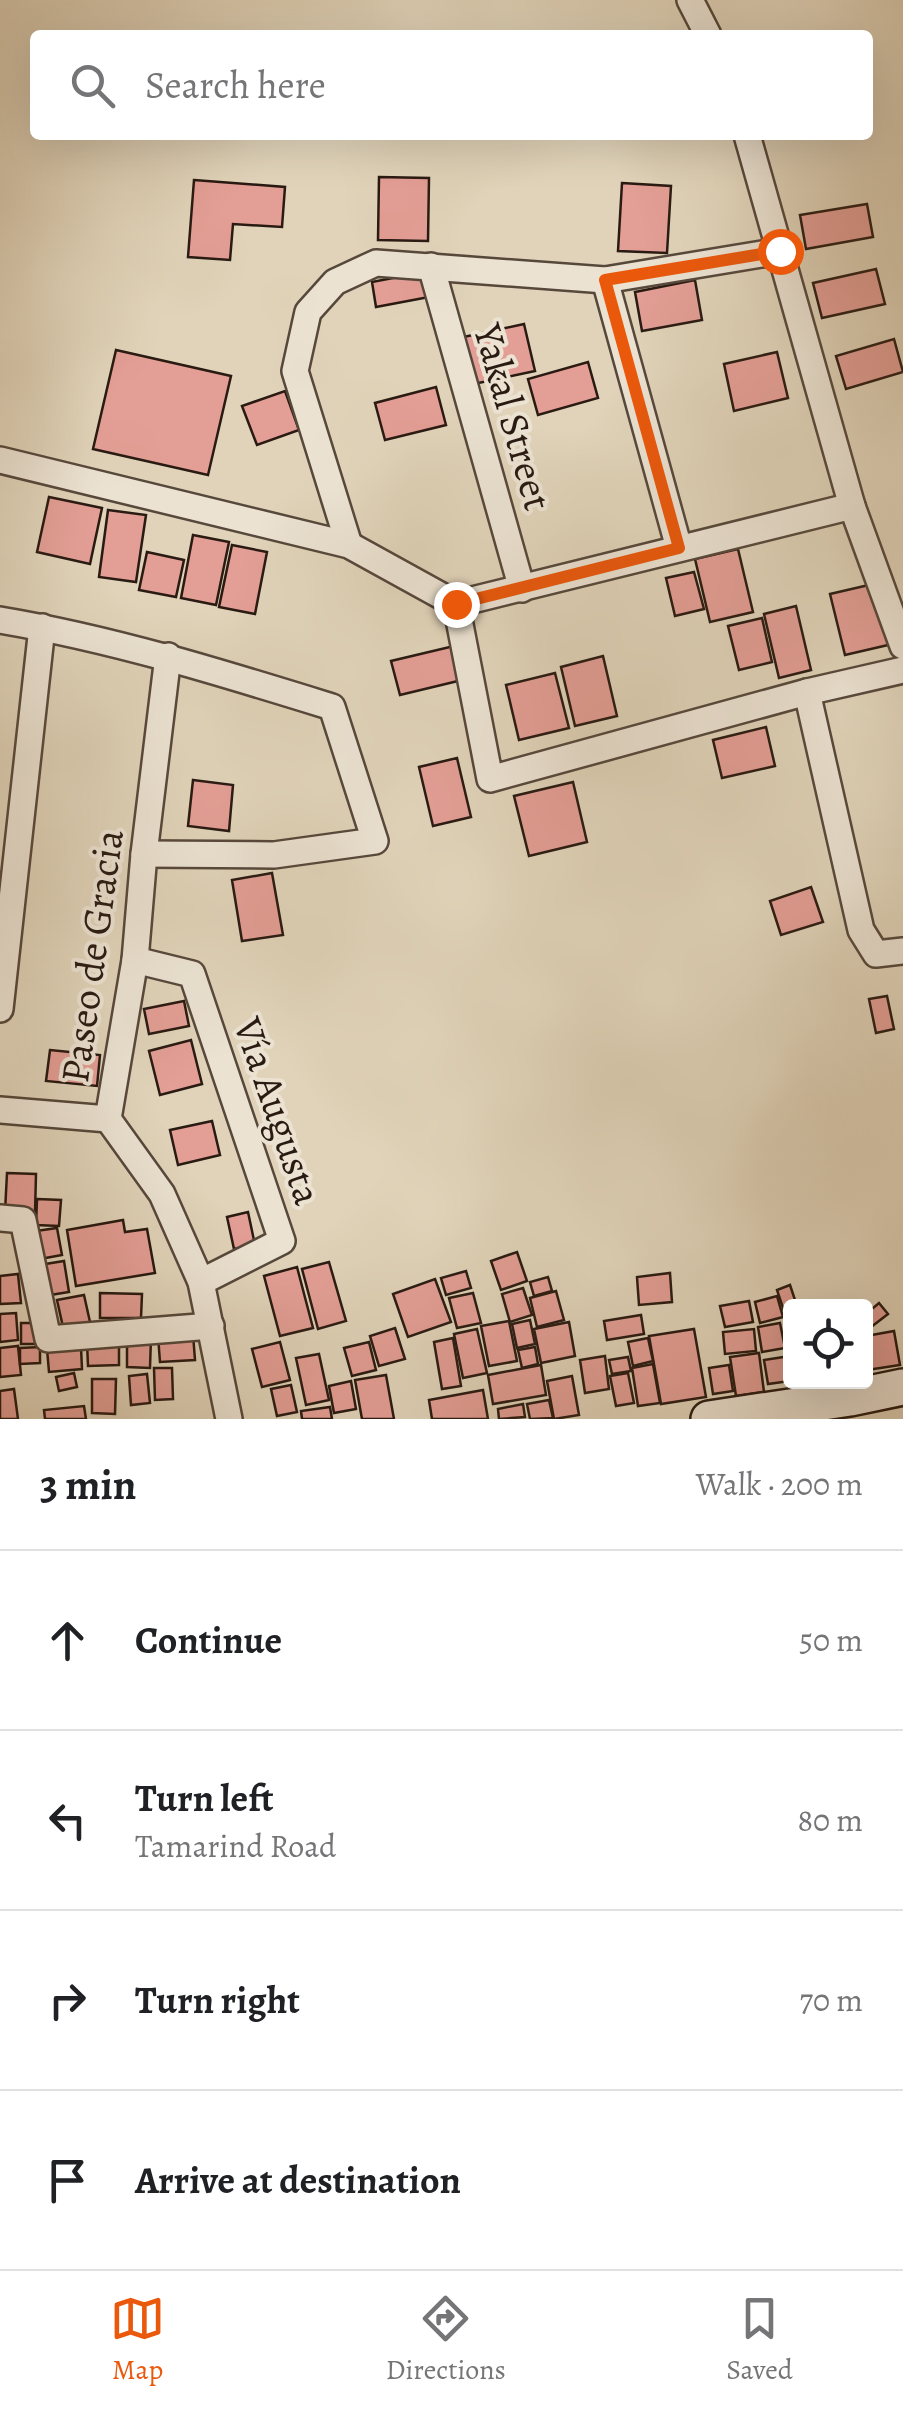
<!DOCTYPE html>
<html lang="en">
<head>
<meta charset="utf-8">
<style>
  body { margin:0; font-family:Alegreya,serif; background:#f6f6f6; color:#202124 }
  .controls { position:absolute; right:30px; bottom:30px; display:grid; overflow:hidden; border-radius:10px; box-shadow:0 10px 40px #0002 }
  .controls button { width:90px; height:90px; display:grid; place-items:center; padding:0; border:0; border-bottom:2px solid #e0e0e0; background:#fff; color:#202124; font:50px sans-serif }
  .stop { position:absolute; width:30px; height:30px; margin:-22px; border:8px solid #ea580c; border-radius:50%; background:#fff }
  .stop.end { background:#ea580c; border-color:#fff; box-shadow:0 2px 10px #0008 }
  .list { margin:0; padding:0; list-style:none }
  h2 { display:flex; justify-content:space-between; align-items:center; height:130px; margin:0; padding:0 40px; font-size:42px }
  h2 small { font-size:32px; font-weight:400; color:#757577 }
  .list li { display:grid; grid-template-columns:65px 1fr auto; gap:30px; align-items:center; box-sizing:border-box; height:180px; padding:0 40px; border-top:2px solid #e0e0e0 }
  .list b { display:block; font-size:38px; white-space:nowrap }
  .list p { margin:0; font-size:32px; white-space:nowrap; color:#757577 }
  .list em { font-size:32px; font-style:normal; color:#757577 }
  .icon { flex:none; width:55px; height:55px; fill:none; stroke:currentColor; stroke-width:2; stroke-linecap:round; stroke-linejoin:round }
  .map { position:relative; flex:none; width:903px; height:1419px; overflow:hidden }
  .search { position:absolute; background:#fff; box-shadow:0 10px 40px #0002; left:30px; right:30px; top:30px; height:110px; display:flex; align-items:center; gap:25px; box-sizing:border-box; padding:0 35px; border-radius:10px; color:#757577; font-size:38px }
  .sheet { height:850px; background:#fff }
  nav { display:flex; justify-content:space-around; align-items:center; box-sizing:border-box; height:140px; border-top:2px solid #e0e0e0; background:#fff; font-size:28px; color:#757577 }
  nav a { display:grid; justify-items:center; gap:5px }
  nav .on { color:#ea580c }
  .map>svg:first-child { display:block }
  .building { fill:#e39e95; stroke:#291a12; stroke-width:2.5 }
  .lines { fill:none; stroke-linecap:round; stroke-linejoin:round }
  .street-casing { stroke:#57483c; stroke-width:30 }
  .secondary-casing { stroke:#291a12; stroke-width:40 }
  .street { stroke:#ebe2d2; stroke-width:25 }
  .secondary { stroke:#ebe2d2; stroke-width:35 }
  .route { stroke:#ea580c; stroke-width:12 }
  .labels { text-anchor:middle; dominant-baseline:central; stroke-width:8; stroke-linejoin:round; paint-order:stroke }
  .street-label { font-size:40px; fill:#291a12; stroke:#ebe2d2 }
</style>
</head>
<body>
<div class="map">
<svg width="903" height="1419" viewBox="0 0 903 1419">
  <rect width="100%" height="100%" fill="#e0d3b9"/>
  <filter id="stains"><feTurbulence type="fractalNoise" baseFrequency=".002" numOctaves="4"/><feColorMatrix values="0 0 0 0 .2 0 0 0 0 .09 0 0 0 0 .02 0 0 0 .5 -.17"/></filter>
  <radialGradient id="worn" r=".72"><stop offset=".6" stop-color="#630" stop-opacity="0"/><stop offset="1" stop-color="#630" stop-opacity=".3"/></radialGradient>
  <!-- building -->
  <g class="building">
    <polygon points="379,177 429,178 428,241 378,240"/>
    <polygon points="194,180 285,187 282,227 233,224 230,260 188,257"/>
    <polygon points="622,183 671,186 667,253 618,251"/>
    <polygon points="867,204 873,237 806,249 800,215"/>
    <polygon points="876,269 885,304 822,318 813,283"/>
    <polygon points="424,272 429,297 376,307 372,282"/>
    <polygon points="695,280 702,320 642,331 635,292"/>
    <polygon points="524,324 535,371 469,385 459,338"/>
    <polygon points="894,339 903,372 846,389 836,356"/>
    <polygon points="116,350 231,376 208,475 93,449"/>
    <polygon points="777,352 788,398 734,411 724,364"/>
    <polygon points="588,362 598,398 538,415 528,379"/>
    <polygon points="436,387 446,425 385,440 375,403"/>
    <polygon points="285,391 299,430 257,445 242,406"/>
    <polygon points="49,497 102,508 90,564 37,552"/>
    <polygon points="108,510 146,515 136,582 99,577"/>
    <polygon points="193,535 229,542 216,605 181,598"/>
    <polygon points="232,545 267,552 255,614 219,607"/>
    <polygon points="738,549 753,612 710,622 695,559"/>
    <polygon points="147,552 184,560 176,597 139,590"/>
    <polygon points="694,572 704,609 675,616 666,578"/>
    <polygon points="873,584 888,645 845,655 830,594"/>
    <polygon points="796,606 811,670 779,678 764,614"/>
    <polygon points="762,618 772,662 739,670 728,626"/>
    <polygon points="454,646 462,680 400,695 391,661"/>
    <polygon points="603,656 617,716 575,726 561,667"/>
    <polygon points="555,673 569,728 519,740 506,685"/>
    <polygon points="766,727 775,766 722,778 713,740"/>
    <polygon points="457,758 471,817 433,826 419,767"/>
    <polygon points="193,780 233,785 229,831 188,826"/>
    <polygon points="573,782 587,842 529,856 514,796"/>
    <polygon points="272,873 283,935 242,941 232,880"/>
    <polygon points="811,887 823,922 781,935 770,901"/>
    <polygon points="887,996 894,1029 876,1033 869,999"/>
    <polygon points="184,1001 189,1026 149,1034 144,1009"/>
    <polygon points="191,1040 202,1084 160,1095 149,1051"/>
    <polygon points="50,1050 100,1055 97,1086 46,1081"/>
    <polygon points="212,1121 220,1155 178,1165 170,1130"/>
    <polygon points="7,1173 36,1174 35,1213 5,1212"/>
    <polygon points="37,1199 61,1200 59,1226 36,1225"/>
    <polygon points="248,1212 255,1245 234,1249 227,1217"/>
    <polygon points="123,1220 125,1232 147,1229 155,1273 76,1286 67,1230"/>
    <polygon points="57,1228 62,1255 40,1259 36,1231"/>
    <polygon points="517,1252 527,1281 501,1290 491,1261"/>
    <polygon points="64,1261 69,1292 44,1296 39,1265"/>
    <polygon points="329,1262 346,1321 318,1329 302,1269"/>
    <polygon points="297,1267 313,1328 280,1336 264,1276"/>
    <polygon points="466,1271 471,1288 446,1295 441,1278"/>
    <polygon points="670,1273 672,1302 639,1305 637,1277"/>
    <polygon points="18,1274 21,1303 0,1304 0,1276"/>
    <polygon points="548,1277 552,1291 534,1296 530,1282"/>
    <polygon points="435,1279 451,1322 408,1337 393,1294"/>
    <polygon points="790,1285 797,1306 790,1306 790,1309 784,1311 777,1290"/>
    <polygon points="523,1288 532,1315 510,1322 502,1294"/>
    <polygon points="556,1291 564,1320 537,1327 530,1298"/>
    <polygon points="100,1293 142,1294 141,1318 100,1318"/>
    <polygon points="473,1293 481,1323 457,1328 449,1298"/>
    <polygon points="84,1295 90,1322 63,1327 57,1300"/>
    <polygon points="777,1296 783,1317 760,1323 755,1302"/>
    <polygon points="749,1301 753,1322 725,1327 720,1306"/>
    <polygon points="879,1303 888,1314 866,1331 866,1314"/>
    <polygon points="16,1313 18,1340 0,1342 0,1314"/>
    <polygon points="641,1315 644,1334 607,1340 604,1321"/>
    <polygon points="530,1320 535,1344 517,1348 512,1324"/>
    <polygon points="509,1321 517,1361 489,1366 481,1326"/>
    <polygon points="569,1322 575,1356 541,1363 534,1329"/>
    <rect x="21" y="1323" width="18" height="21"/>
    <polygon points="780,1323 785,1348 762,1352 758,1327"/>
    <polygon points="395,1328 405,1359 379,1366 370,1336"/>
    <polygon points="477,1329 487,1373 463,1378 454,1334"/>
    <polygon points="694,1329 706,1397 661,1404 649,1336"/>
    <polygon points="754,1329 756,1351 725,1354 723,1332"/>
    <polygon points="894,1331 900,1365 867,1370 866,1336"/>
    <polygon points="193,1334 195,1360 160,1362 158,1336"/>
    <polygon points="127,1337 151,1337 150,1368 127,1367"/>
    <polygon points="453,1338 461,1386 442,1389 434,1342"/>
    <polygon points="648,1338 653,1361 633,1366 628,1342"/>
    <polygon points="119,1342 119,1365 88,1366 87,1343"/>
    <polygon points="280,1342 290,1380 262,1387 252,1349"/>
    <polygon points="369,1342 376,1370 352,1376 344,1348"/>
    <polygon points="18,1346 21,1375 0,1377 0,1348"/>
    <polygon points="40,1347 40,1363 20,1364 20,1348"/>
    <polygon points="81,1347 82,1369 49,1372 47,1349"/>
    <polygon points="535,1347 538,1364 522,1368 518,1350"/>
    <polygon points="759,1353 764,1392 736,1396 730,1357"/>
    <polygon points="319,1354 329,1400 306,1405 296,1358"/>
    <polygon points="605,1356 609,1389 585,1393 580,1360"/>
    <polygon points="790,1356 790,1381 768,1384 764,1360"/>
    <polygon points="628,1357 631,1371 612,1374 609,1360"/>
    <polygon points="653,1364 660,1403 638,1406 632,1368"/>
    <polygon points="541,1365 546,1395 493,1404 488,1375"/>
    <polygon points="729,1365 733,1391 713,1394 709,1368"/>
    <polygon points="154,1368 172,1368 173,1399 155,1400"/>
    <polygon points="74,1373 77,1387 59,1391 56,1377"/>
    <polygon points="628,1373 634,1403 616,1406 610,1376"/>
    <polygon points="147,1374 150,1403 131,1405 129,1376"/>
    <polygon points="386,1375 394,1419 362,1419 355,1380"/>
    <polygon points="572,1376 579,1415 554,1419 547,1381"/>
    <polygon points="92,1379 116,1379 115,1414 92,1413"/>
    <polygon points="351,1381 356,1409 334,1413 329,1386"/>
    <polygon points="291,1385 297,1412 277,1416 271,1389"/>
    <polygon points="14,1389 18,1419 0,1419 0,1391"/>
    <polygon points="483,1390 488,1419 432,1419 429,1400"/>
    <polygon points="549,1400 553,1418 530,1419 527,1404"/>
    <polygon points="523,1404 525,1417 499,1419 498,1409"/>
    <polygon points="84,1406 86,1419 45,1419 44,1410"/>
    <polygon points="330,1407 332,1419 302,1419 301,1411"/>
  </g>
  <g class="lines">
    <defs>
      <g id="street">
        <polyline points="690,0 708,35"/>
        <polyline points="747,135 852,506 903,646"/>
        <polyline points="431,266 522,589"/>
        <polyline points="605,280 679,548"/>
        <polyline points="0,460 349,545 456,604 852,506"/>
        <polyline points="349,545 295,371 308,312 335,282 376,263 605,280 780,251"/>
        <polyline points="456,604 490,779 807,692 903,670"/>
        <path d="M0,620C113,639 222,673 332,707L375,841L274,855L144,854"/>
        <polyline points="168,656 144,854 135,960 108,1119 162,1194 201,1282 229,1419"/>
        <polyline points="807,692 861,930 876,954 903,951"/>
        <polyline points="135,960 192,974 282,1241 201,1282"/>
        <polyline points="0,1009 42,627"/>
        <polyline points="0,1110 108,1119"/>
        <polyline points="0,1218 23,1220 48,1339 211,1326"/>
      </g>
      <polyline id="secondary" points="709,1419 850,1398 903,1387"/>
    </defs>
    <!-- street casing -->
    <use href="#street" class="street-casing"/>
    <!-- secondary casing -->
    <use href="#secondary" class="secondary-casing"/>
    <!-- street -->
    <use href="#street" class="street"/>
    <!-- secondary -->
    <use href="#secondary" class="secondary"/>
  </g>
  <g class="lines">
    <!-- route -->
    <polyline class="route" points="456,604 679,548 605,280 780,251"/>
  </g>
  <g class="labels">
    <!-- street labels -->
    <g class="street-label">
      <text transform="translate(513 417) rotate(74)">Yakal Street</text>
      <text transform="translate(92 956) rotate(-82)">Paseo de Gracia</text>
      <text transform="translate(278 1111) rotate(71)">Vía Augusta</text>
    </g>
  </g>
  <rect width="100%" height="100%" filter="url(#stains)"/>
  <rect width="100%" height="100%" fill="url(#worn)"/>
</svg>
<div class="controls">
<button><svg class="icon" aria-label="locate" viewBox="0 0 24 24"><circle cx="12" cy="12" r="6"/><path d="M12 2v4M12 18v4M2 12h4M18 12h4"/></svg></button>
</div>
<div class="stop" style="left:780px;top:251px"></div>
<div class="stop end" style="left:456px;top:604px"></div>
<div class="search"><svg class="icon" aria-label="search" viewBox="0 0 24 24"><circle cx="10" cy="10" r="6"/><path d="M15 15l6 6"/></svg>Search here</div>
</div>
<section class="sheet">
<h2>3 min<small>Walk · 200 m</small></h2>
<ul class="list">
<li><svg class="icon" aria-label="ahead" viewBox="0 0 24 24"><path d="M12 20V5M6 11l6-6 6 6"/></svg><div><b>Continue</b></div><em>50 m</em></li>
<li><svg class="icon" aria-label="left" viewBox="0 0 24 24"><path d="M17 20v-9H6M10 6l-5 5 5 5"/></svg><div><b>Turn left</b><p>Tamarind Road</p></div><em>80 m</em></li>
<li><svg class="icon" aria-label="right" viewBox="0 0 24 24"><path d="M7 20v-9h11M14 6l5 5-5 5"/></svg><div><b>Turn right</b></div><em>70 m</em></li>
<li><svg class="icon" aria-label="arrive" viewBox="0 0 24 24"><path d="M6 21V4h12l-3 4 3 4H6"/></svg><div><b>Arrive at destination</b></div></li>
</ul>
</section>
<nav>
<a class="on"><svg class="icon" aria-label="map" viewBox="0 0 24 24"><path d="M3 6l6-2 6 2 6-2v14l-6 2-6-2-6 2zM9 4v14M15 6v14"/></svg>Map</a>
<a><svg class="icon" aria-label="directions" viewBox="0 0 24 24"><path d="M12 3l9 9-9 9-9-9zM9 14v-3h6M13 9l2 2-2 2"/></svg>Directions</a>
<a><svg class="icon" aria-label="saved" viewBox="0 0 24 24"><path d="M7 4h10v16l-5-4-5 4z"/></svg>Saved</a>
</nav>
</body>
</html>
